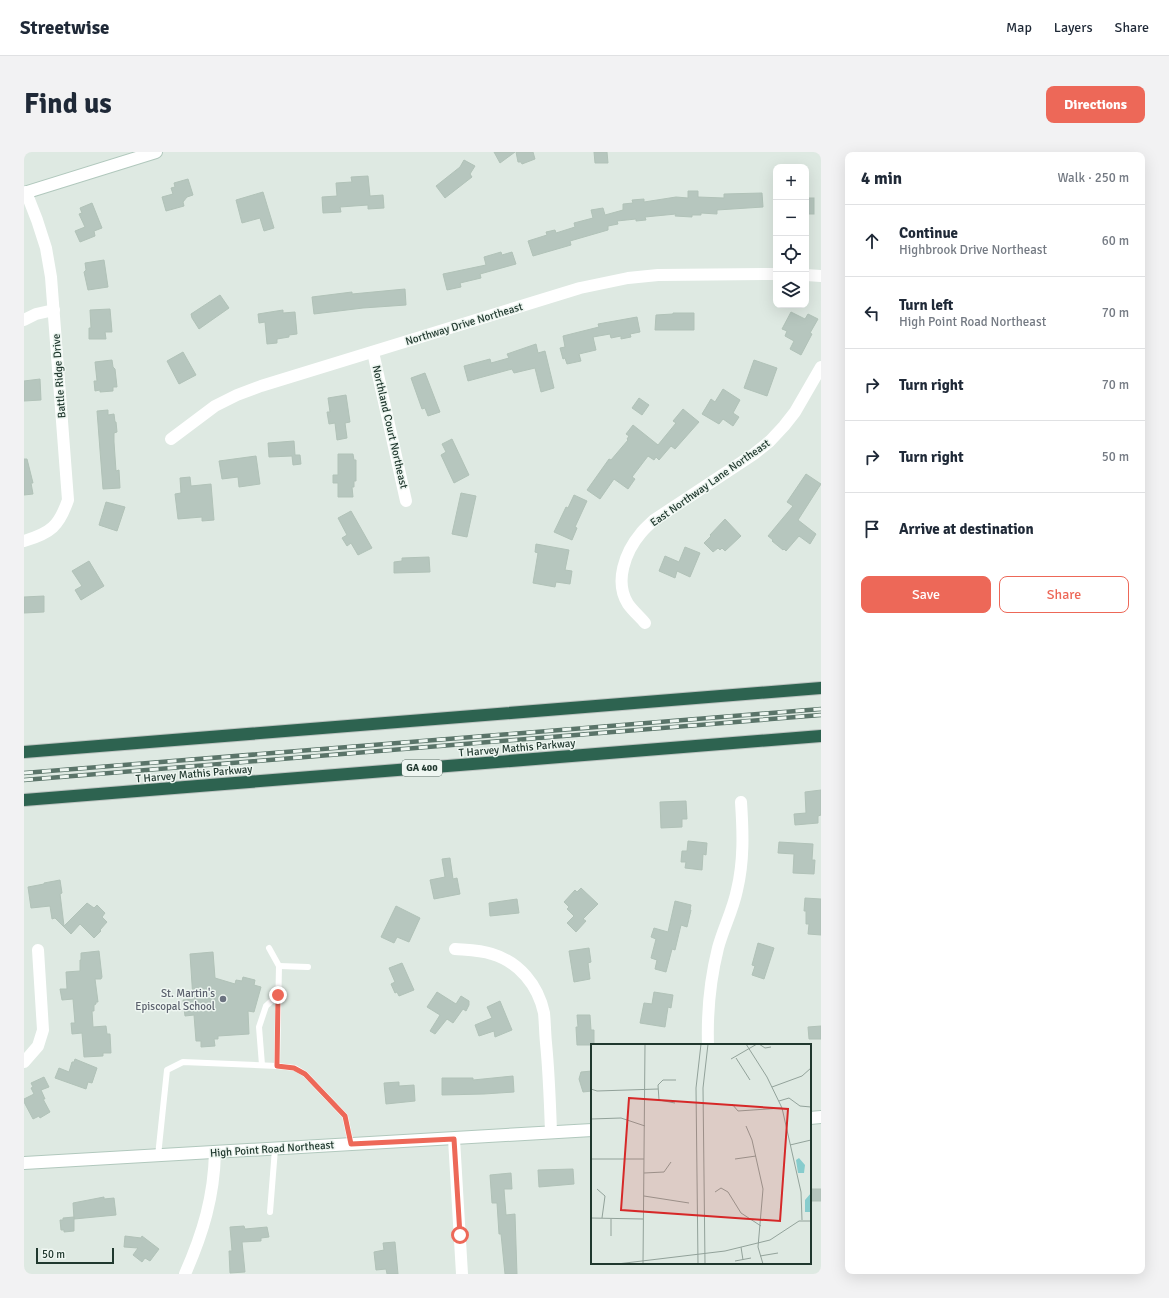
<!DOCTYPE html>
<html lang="en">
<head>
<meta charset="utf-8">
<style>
  body { margin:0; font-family:Signika,sans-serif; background:#f2f2f3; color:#1f2937 }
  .controls { position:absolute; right:12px; top:12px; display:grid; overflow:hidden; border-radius:8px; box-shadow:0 4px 16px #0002 }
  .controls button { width:36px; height:36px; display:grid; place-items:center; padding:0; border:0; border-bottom:1px solid #e0e1e3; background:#fff; color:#1f2937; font:20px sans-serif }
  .scale { position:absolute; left:12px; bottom:10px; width:78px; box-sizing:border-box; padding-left:4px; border:2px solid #20382e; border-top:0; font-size:11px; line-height:14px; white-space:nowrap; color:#20382e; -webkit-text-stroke:3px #eef6f1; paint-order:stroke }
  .stop { position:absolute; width:12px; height:12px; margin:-9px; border:3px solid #ed6858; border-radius:50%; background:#fff }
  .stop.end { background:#ed6858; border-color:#fff; box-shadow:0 1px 4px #0008 }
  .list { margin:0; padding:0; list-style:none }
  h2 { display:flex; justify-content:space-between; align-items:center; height:52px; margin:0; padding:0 16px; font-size:17px }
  h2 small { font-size:13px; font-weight:400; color:#747a83 }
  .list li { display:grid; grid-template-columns:26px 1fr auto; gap:12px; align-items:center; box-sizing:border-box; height:72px; padding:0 16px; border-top:1px solid #e0e1e3 }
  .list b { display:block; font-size:15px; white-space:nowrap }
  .list p { margin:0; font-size:13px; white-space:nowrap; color:#747a83 }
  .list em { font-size:13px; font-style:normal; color:#747a83 }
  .actions { display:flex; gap:8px; padding:12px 16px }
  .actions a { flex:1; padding:9px 0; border:1px solid #ed6858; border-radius:8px; text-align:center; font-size:14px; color:#ed6858 }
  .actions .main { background:#ed6858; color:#fff }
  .icon { flex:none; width:22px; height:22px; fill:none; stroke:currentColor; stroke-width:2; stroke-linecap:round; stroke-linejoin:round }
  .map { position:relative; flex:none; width:797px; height:1122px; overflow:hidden; border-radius:8px }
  header { display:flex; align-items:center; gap:24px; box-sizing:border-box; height:56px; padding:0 20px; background:#fff; border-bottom:1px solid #e0e1e3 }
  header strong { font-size:19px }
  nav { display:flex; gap:22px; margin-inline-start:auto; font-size:14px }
  .intro { display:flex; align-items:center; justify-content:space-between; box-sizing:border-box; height:96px; padding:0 24px }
  h1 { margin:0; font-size:28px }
  .button { padding:10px 18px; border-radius:8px; background:#ed6858; color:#fff; font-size:14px; font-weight:700 }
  main { display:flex; gap:24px; padding:0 24px }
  aside { flex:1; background:#fff; border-radius:8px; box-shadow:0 4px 16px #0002 }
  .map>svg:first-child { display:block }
  .building { fill:#b6c6be; stroke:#b1c2b8 }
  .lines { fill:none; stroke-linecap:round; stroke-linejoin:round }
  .secondary-casing { stroke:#b1c8bd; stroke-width:14 }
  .highway-casing { stroke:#bcc3c0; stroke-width:14 }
  .lane { stroke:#fff; stroke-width:6 }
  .street { stroke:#fff; stroke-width:12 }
  .secondary { stroke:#fff; stroke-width:12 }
  .highway { stroke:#2d6350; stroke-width:12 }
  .rail-casing { stroke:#5a7469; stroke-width:4.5 }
  .rail { stroke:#eef6f1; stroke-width:3; stroke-dasharray:9; stroke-linecap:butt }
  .route { stroke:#ed6858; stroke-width:5 }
  .worship-dot { fill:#6b7280; stroke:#eef6f1; stroke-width:1.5 }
  .labels { text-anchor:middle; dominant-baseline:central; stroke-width:3; stroke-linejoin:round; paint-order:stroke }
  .shield { fill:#eef6f1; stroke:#5e7168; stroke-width:1 }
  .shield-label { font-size:10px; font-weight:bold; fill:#20382e }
  .street-label { font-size:11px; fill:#20382e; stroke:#eef6f1 }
  .worship-label { font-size:11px; fill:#5b616d; stroke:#eef6f1; text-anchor:end }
  .inset-road { fill:none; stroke:#92a29a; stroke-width:1 }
  .view { fill:#d62828; fill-opacity:0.15; stroke:#d62828; stroke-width:2 }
  .inset-edge { fill:none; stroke:#20382e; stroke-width:2 }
</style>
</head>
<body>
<header>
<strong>Streetwise</strong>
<nav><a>Map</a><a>Layers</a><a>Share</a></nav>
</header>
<div class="intro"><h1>Find us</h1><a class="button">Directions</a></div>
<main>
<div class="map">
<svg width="797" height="1122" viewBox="0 0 797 1122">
  <rect width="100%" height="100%" fill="#dee9e2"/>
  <!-- building -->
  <g class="building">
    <polygon points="470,0 491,0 476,11"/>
    <polygon points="492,0 509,0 511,7 498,12 497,10 494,10"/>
    <polygon points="570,0 583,0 584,11 571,11"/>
    <polygon points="440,8 451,14 446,22 448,25 421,46 412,34 436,15"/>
    <polygon points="344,24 346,44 359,43 360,56 344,57 344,53 316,55 317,60 299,61 298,45 313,44 312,31 328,30 327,25"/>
    <polygon points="164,27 169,43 163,45 159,50 160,54 142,59 138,45 149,42 147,36 151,35 150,31"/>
    <polygon points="664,39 674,39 674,45 700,46 700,42 738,41 739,55 693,58 693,62 677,61 677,63 668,63 668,65 651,64 652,62 621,65 622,68 612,69 612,67 593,69 594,72 584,74 584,78 546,89 547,93 509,104 504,89 523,83 522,80 531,78 532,81 551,75 550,71 569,66 567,58 579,56 581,63 599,58 599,52 609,51 608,48 620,47 620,50 652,45 664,46"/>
    <polygon points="239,40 250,76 240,79 236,66 218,71 212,48"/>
    <rect x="782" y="46" width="8" height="16"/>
    <polygon points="68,51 78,76 70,79 71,84 56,90 51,79 61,75 55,62 58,61 56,56"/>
    <polygon points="477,100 478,103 488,100 492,112 456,122 457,126 436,131 437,135 423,138 419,122 462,113 460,105"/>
    <polygon points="80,108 84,135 64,138 60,120 62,118 61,111"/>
    <polygon points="381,137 382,153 339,156 290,162 288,145 328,140 328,142"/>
    <polygon points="196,143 205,156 175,177 168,166 167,162"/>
    <polygon points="86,157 88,180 81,180 82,187 65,187 65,176 67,176 66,158"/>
    <polygon points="259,158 259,161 271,160 273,182 265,183 265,185 253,187 253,191 243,192 241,170 235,171 234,162"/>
    <polygon points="767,160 781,167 784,162 794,167 786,181 788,182 777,203 766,197 770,189 761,184 763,179 758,177"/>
    <polygon points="649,161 670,161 670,178 631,178 632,163 649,162"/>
    <polygon points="613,165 616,180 606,182 607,185 597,187 597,184 587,186 586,182 569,185 572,198 555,202 557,209 543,212 541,206 539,207 536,196 541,195 539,184 575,175 574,172"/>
    <polygon points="512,192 514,201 521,199 530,236 517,240 511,216 490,221 488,217 444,229 440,214 466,207 467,211 485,206 483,202"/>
    <polygon points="159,200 172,223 155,232 143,209"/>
    <polygon points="88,208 89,215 91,217 93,235 89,235 89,239 76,240 76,238 71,239 70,229 73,229 71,210"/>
    <polygon points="730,208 753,216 743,244 720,236"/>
    <polygon points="401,221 416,260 404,264 401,256 398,257 387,226"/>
    <polygon points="16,227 17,248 0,249 0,229"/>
    <polygon points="699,237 716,248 709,261 715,265 709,274 699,267 695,272 678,262 687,247 691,250"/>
    <polygon points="322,243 326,270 321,271 323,286 313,288 311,271 305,272 303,260 306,260 304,246"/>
    <polygon points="615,246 625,253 618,263 608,256"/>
    <polygon points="659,257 675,270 651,297 647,294 635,308 632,305 630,308 624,304 608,325 611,327 604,337 590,327 576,347 563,338 585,307 587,308 604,288 603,287 605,284 602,282 609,273 634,293 652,271 649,269"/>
    <polygon points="84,258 84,263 90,262 91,270 92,270 93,280 90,281 90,290 92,319 95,318 96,336 79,337 73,259"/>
    <polygon points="428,287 445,323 430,331 417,303 422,300 418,292"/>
    <polygon points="270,289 271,303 276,303 277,312 269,313 268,304 245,305 244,291"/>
    <polygon points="314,302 329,302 330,308 332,308 332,329 330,329 330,335 328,335 329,345 314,345 314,331 309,331 309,323 314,323"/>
    <polygon points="232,304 236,332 215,335 214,325 198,327 195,309"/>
    <polygon points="0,307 3,307 9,331 7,331 9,342 0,343"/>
    <polygon points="782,322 797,332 774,368 792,382 786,392 775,384 762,399 760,397 759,398 748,389 749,388 744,384 769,354 763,350"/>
    <polygon points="166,325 167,334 187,332 190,368 178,369 178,365 154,367 151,342 157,341 156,326"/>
    <polygon points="437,341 452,344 443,385 428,382"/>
    <polygon points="550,343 563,349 551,375 553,376 548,388 530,380 542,355 544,356"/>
    <polygon points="82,350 101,355 93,379 75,373"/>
    <polygon points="327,359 348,396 334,403 327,391 323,394 318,386 323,383 314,366"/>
    <polygon points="701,367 717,384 701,399 698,396 696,398 694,396 689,400 680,391 687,384 686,383"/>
    <polygon points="512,392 545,398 541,418 548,419 546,432 532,430 531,435 509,431 514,401 511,400"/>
    <polygon points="661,395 676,401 666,425 653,419 651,426 635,419 641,404 655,410"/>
    <polygon points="405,405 406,420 370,421 370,410 378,409 378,406"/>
    <polygon points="65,409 80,434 57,448 51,438 58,434 48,419"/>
    <polygon points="20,444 20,460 0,461 0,445"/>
    <polygon points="797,638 797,663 794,664 794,671 771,673 770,662 782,661 781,640"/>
    <polygon points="662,649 663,667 658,667 658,675 637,676 636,650"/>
    <polygon points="664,689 683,691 682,703 679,702 678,718 661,716 662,710 657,710 658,699 663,699"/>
    <polygon points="755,690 789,692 788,708 791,708 790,722 769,721 770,702 754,701"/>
    <polygon points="426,706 429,727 433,726 436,742 410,747 406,728 421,725 418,707"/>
    <polygon points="36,728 38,741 36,742 40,774 63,751 70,756 73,753 81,761 78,765 83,770 76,778 77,779 70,786 56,772 47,782 31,766 28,767 26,754 7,756 4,735 20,732 20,731"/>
    <polygon points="557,736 574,752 559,767 562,769 552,780 543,771 550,764 543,757 545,755 540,750 551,738 553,740"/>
    <polygon points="781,746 797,747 797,783 784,782 785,772 782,772 782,759 780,759"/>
    <polygon points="493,747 495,761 466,764 465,751"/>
    <polygon points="651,749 667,753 666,758 667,758 663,775 657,773 651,798 648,797 642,820 631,817 633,808 627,806 632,787 627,785 630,776 644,780"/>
    <polygon points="372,754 396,766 385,790 373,785 370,791 357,785"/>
    <polygon points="734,791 750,796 740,827 728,823 731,814 728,813"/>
    <polygon points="565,796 567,810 564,811 566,827 550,830 545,799"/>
    <polygon points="75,799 78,825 77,827 71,827 74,850 72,850 72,852 70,853 70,859 68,859 69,875 82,874 83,882 86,882 87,901 79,901 79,904 60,905 58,881 48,882 47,871 51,871 49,847 38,848 36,837 43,837 42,820 56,819 56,808 57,808 57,801"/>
    <polygon points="189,800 191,826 211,832 212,828 218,829 219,825 231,828 230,833 237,835 230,860 224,859 225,882 194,884 194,887 190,887 191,894 177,895 177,889 172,889 170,863 161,864 159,848 169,847 166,802"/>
    <polygon points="378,811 390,838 375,844 373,840 371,841 367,832 371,830 365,816"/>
    <polygon points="413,840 432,852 437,844 445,849 445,853 442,859 439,857 429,871 423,867 411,882 406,879 416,863 403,855"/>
    <polygon points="630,840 649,843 647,856 644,855 641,875 616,871 620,851 628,852"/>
    <polygon points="476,849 488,878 471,885 470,879 455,884 451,873 468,866 463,855"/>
    <polygon points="553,863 566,863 567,878 570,878 570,893 553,893 552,875 554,875"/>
    <polygon points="797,874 797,887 785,887 784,875"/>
    <polygon points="51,907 73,916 68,931 64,930 62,937 31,926 35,916 45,920 48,910 50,910"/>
    <polygon points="568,919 568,939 559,940 555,927 557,920"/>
    <polygon points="489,924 490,940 460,942 418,943 418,926 449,926 449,928"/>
    <polygon points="20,925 25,935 17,938 21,947 19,947 26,960 16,966 15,964 9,967 0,950 0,947 10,942 7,936 9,935 7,931"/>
    <polygon points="375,930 375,934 390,933 391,949 362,952 360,931"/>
    <polygon points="549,1017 550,1032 515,1035 514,1018"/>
    <polygon points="487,1021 488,1037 480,1037 482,1063 491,1062 493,1122 481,1122 477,1082 475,1082 473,1051 468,1051 466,1023"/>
    <rect x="786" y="1037" width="11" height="12"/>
    <polygon points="80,1045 80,1047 90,1046 92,1063 50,1067 49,1051"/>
    <polygon points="50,1065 50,1079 40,1080 40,1078 37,1078 36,1068 39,1068 39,1066"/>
    <polygon points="220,1074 221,1077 243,1075 245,1085 237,1086 237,1089 218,1090 221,1120 206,1121 205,1099 208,1099 206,1075"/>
    <polygon points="101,1084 117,1086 118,1084 135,1097 126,1109 121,1106 118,1110 109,1103 114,1096 100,1095"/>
    <polygon points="371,1090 374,1122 363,1122 362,1117 352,1118 350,1100 360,1098 359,1091"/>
  </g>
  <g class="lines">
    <defs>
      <g id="secondary">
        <polyline points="0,41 132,0"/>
        <polyline points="786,966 797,965"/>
        <polyline points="0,1011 568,978"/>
      </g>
      <g id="highway">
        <polyline points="0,600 797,536"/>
        <polyline points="0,648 797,584"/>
      </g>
    </defs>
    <!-- secondary casing -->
    <use href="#secondary" class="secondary-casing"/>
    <!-- highway casing -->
    <use href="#highway" class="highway-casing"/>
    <!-- lane -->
    <g class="lane">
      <polyline points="245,796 255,814 253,914"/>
      <polyline points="255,814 284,815"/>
      <polyline points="238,913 235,875 242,854 254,843"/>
      <polyline points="134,1004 143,918 159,910 253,914 271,916 281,922 321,964 327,992"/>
      <polyline points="246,1060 251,997"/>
    </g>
    <!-- street -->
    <g class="street">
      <polyline points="782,123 797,124"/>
      <polyline points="0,168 12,162 30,158"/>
      <polyline points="349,200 382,349"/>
      <polyline points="147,287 191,254 213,243 237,234 556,136 604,126 634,123 752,122"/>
      <path d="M0,389C27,381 35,374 44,348L27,125L22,96L13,68L2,40"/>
      <path d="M621,471C616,465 609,459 604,452C590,430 601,400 617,381C621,376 626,372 630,368L730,302L746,289L760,274L771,260L797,215"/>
      <path d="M431,797C443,798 456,798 468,802C495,810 514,833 520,861C521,871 521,881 522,891C525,921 526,951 527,980"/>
      <path d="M684,893C683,861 686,828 694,796C699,777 709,758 713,738C720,709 719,680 717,650"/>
      <polyline points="0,910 14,894 19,878 14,798"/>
      <polyline points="430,987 438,1122"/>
      <path d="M161,1122C179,1081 190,1045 191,1000"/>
    </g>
    <!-- secondary -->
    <use href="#secondary" class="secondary"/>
    <!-- highway -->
    <use href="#highway" class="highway"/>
    <defs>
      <g id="rail">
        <polyline points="0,621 797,557"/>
        <polyline points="0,628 797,563"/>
      </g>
    </defs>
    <!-- rail casing -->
    <use href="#rail" class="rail-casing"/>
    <!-- rail -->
    <use href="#rail" class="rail"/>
  </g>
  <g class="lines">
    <!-- route -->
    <polyline class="route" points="254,843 253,914 270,916 281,922 321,964 327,992 430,987 436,1083"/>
  </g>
  <!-- markers -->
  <circle class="worship-dot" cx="199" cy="847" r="4"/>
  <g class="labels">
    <!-- shield labels -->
    <rect class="shield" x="378" y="608" width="40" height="16" rx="3"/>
    <g class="shield-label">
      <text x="398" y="616">GA 400</text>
    </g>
    <!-- street labels -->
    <g class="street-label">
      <text transform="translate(440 172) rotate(-17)">Northway Drive Northeast</text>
      <text transform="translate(35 224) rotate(-94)">Battle Ridge Drive</text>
      <text transform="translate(366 275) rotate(77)">Northland Court Northeast</text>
      <text transform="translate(686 331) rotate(-35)">East Northway Lane Northeast</text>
      <text transform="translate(493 596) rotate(-5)">T Harvey Mathis Parkway</text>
      <text transform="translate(170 622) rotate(-5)">T Harvey Mathis Parkway</text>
      <text transform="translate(248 997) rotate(-4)">High Point Road Northeast</text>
    </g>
    <!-- worship labels -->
    <g class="worship-label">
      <text x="191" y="841">St. Martin's<tspan x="191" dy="13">Episcopal School</tspan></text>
    </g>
  </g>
  <!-- overview -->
  <g transform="translate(567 892)">
    <rect width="220" height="220" fill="#dee9e2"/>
    <path d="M208,114L214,121L213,129H207L205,116ZM220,149V168H214V156Z" fill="#87cccd"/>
    <path class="inset-road" d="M155,0L176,33L191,64L210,148L211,176M168,0L174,4L180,3M145,14L159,36M140,15L166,0M181,43L211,32L220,24M0,45L6,47L67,45M188,57L198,54L209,62L220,63M84,59L68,56L67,41L72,36H85M141,60L147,67L191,64M0,75L30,74L54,82M155,82L161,96L172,145L167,203L172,220M199,101L220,96M0,115H53M144,115L165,112M53,129L73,128L80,118M6,145L14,152L11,174M124,148L130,144L137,148L150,169L170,182M53,152L98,159M0,174L52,175M20,175V192M150,203L152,216M169,212L187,209M144,217L160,214M26,220L134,207L179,196L208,177H220M52,220L54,0M107,220L105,44L110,0M114,220L112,44L117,0"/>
    <path class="view" d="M38,54L197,65L189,177L30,166Z"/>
    <rect width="220" height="220" class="inset-edge"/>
  </g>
</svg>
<div class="controls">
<button>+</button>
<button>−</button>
<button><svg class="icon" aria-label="locate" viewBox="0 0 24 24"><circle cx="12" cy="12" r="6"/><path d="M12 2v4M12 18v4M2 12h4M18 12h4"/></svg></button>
<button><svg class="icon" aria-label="layers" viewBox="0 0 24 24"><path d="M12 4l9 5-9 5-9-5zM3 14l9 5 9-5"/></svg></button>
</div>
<div class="scale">50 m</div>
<div class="stop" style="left:436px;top:1083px"></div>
<div class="stop end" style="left:254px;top:843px"></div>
</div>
<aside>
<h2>4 min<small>Walk · 250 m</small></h2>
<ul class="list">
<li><svg class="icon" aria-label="ahead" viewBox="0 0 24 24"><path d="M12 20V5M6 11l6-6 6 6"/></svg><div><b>Continue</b><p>Highbrook Drive Northeast</p></div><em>60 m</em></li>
<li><svg class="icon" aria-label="left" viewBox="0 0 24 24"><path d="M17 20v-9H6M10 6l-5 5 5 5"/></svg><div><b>Turn left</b><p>High Point Road Northeast</p></div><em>70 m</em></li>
<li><svg class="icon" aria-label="right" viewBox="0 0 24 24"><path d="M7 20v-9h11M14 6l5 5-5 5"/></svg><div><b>Turn right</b></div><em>70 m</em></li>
<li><svg class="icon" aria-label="right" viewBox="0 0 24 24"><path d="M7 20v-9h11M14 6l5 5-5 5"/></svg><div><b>Turn right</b></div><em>50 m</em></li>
<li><svg class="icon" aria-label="arrive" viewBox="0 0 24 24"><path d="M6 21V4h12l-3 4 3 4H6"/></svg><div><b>Arrive at destination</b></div></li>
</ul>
<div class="actions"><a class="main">Save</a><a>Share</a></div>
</aside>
</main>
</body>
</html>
